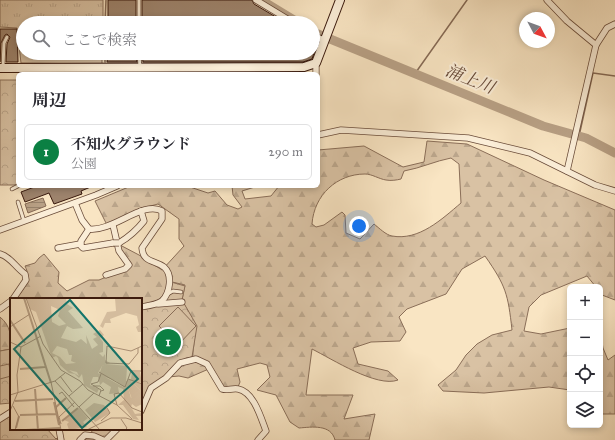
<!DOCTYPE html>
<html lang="ja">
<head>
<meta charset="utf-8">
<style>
  body { margin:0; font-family:"IM FELL Great Primer","Noto Serif JP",serif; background:#f7f7f7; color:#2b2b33 }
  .controls { position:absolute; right:12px; bottom:12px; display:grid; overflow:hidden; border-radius:6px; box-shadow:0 2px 6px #0003 }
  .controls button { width:36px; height:36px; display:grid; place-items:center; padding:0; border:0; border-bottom:1px solid #e1e1e2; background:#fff; color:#2b2b33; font:20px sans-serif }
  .compass { position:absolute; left:519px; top:12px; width:36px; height:36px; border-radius:50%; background:#fff; box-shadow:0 2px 6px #0003; rotate:131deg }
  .you { position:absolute; left:359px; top:226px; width:14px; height:14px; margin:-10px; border:3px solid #fff; border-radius:50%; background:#1a73e8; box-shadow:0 0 0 6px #1a73e833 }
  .badge { display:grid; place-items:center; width:26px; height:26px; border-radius:50%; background:#0b8043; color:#fff; font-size:13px; font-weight:700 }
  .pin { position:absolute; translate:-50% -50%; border:2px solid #fff; box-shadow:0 1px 4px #0006 }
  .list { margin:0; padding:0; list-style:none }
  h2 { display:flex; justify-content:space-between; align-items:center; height:52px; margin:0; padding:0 16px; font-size:17px }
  h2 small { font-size:13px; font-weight:400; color:#7c7c81 }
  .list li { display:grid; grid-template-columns:26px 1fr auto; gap:12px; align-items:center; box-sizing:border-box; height:56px; margin:0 8px 8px; padding:0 8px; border:1px solid #e1e1e2; border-radius:6px }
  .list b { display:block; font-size:15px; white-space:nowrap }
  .list p { margin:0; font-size:13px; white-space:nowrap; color:#7c7c81 }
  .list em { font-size:13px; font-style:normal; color:#7c7c81 }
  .icon { flex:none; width:22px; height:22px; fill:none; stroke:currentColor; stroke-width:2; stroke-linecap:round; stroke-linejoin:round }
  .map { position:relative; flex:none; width:615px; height:440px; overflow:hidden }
  .search { position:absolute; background:#fff; box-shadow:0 2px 6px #0003; left:16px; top:16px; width:304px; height:44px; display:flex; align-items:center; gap:10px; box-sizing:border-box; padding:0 14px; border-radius:22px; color:#7c7c81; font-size:15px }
  .panel { position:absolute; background:#fff; box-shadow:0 2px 6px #0003; left:16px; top:72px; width:304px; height:116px; border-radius:6px }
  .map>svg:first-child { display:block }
  .grass { fill:url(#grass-tufts); stroke:#8a6e58 }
  .forest { fill:url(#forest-firs); stroke:#8a6e58; fill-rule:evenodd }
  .park { fill:url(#park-crowns); stroke:#8a6e58 }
  .garden { fill:#d9c2a4; stroke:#8a6e58 }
  .water { fill:url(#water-rules); stroke:#866a55 }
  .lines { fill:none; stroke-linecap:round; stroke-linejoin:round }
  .stream { stroke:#866a55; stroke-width:1.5 }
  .river { stroke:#b8a085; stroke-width:9 }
  .building { fill:#9d836c; stroke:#3a190d }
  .lane-casing { stroke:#6a4c3a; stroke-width:4.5 }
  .street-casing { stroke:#6a4c3a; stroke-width:7 }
  .secondary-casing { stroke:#3a190d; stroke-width:10 }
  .lane { stroke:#fbeed8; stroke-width:3 }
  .street { stroke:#fbeed8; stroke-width:5.5 }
  .secondary { stroke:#fbeed8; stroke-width:8 }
  .street-bridge-casing { stroke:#6a4c3a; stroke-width:7; stroke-linecap:butt }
  .street-bridge { stroke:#fbeed8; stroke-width:5.5 }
  .labels { text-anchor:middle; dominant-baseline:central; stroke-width:4; stroke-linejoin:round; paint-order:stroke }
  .water-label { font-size:17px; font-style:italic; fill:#664837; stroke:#fbeed8 }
  .inset-river { fill:none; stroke:#b8a085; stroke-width:2 }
  .inset-road { fill:none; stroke:#ad937a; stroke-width:1 }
  .view { fill:#0f766e; fill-opacity:0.15; stroke:#0f766e; stroke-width:2 }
  .inset-edge { fill:none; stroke:#3a190d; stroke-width:2 }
</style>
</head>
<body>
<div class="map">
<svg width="615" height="440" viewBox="0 0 615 440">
  <defs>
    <pattern id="grass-tufts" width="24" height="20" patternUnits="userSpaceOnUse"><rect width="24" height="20" fill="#d9c2a4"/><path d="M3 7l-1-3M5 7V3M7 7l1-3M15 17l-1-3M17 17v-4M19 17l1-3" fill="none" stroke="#bba68c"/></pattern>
    <pattern id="forest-firs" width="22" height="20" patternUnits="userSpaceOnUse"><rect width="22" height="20" fill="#d9c2a4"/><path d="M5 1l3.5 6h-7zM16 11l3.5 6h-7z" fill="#bba68c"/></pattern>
    <pattern id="park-crowns" width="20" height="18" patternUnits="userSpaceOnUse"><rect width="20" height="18" fill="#d9c2a4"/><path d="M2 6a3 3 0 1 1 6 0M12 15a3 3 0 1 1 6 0" fill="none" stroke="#bba68c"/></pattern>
    <pattern id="water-rules" width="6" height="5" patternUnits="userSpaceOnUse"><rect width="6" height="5" fill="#b8a085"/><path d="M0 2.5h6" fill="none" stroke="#97826b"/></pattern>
  </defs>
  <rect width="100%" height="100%" fill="#f9e5c3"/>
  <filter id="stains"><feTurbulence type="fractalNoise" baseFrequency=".005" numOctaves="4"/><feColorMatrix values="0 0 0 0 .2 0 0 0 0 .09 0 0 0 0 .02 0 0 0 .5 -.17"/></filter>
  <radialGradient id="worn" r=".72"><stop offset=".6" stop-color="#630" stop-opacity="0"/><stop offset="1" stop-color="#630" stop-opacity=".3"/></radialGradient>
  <!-- grass -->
  <polygon class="grass" points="0,0 103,0 103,23 23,23 23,53 102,53 102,64 21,63 17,28 0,27"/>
  <!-- forest -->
  <g class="forest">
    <path d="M427,141L467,144L544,180L615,210V300L602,295L600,287H596L587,276L541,295L529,307L524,331L541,334L570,328V390L549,387L484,393L443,391L438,385L456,370L466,355L477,344L492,335L512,330C508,294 506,286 485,256L462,269L446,294L407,309L399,317L406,332L400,341L371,342L353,348L358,364L388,371L398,380C377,388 332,359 312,349L306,395H353L344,419L375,414L369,440H335C331,424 312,427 299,428L290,422L276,395L257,390L270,377L267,365L260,363L237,369L240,382L238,387L224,388L211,368L188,378L179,376L168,377L187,362L192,360L196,326L182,300L185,285L168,281C164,300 159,301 141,305V299H16C24,288 32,280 25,266L35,263L39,258L44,254L59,272L58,283L67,291L89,280H99L131,267L121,254L120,245L139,255L162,270L184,246L179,239V219L158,204L139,209L107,225L95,201L131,186H187L208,193L215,191L227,205L238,209L242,207L233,195L232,186H258L242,191L245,199L271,196L279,186H318V150L364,146L403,167L424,162ZM451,158L459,164L461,203C442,219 419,241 392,236C386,235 379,228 374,224L360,239L346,233L345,215L342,212L324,225L316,227L312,224C314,195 337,174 365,174C372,174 379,179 386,180C391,181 397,180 401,179L404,171C421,168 435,161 451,158Z"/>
    <path d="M0,317C11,326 11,336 11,349L0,351Z"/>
    <polygon points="600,330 603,348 608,360 615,355 615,414 600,414"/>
  </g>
  <!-- park -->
  <g class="park">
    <polygon points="0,80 18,80 18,184 14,185 0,185"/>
    <polygon points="171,282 185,286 182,300 197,326 192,357 186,358 174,365 164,377 153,384 141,409 141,310 162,301"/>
    <polygon points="11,349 11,403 0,404 0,351"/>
    <polygon points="11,412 11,429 47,429 56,439 58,437 58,440 0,440 0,420"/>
    <polygon points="90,429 114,429 104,440 85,440 93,430"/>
  </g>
  <!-- garden -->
  <g class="garden">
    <polygon points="178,307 196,326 178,345 159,326"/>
    <polygon points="9,364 11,376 0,379 0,366"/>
  </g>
  <!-- water -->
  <polygon class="water" points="43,198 46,206 28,213 25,204"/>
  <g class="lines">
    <!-- stream -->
    <g class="stream">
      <polyline points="105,23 106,0"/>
      <polyline points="105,53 105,62"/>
      <polyline points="0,72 205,71"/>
      <polyline points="414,75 467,0"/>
      <polyline points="579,136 593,73 615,76"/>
    </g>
    <!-- river -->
    <g class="river">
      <polyline points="261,0 299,23"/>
      <polyline points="313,32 543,126 586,138 615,153"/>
    </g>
  </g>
  <!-- building -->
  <g class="building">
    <rect x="108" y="0" width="28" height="23"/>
    <polygon points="142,0 252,0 254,4 286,23 142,23"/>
    <polygon points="0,29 17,29 18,62 6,62 7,44 10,37 7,34 5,35 1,43 0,62"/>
    <polygon points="313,40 318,42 312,59 303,62 143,62 142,53 313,53"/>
    <polygon points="108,53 136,53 137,62 107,62"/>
    <polygon points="37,186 93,186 81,191 82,194 54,204 49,193 25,202 21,192"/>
  </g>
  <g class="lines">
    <defs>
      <g id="lane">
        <polyline points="139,0 139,23"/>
        <polyline points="139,53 140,67"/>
        <polyline points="3,66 4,43 7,37"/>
        <polyline points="12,189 18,186"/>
        <polyline points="18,202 24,221"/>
        <polyline points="166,295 173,291 181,292"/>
      </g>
      <g id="street">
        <polyline points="256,0 294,23"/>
        <polyline points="547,0 567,21 596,45 567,171"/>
        <polyline points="313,35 325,41"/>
        <polyline points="596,45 607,28 615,24"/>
        <polyline points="316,63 316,74"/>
        <polyline points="318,135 341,130 468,138 530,153 595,185 615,191"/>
        <path d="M75,203L82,220L89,229C113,232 143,200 162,211V219L142,248C143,263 155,260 164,267C173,275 170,293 162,301C156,305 147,306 141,307"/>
        <polyline points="89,229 81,241 81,246 83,248 113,243"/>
        <polyline points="0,230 96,195 117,186"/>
        <path d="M119,243C129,237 137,230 144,221L141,211"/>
        <polyline points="58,248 80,244"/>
        <path d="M0,254C11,257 15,267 25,274L26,280L13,299"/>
        <polyline points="106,275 125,269 129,265 119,251 113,225"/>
        <polyline points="158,304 182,302"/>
        <polyline points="0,309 11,301"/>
        <path d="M141,411L151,388L166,378L180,363L196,359L207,364L222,389C227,391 232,388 238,389C254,392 261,418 266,431L258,440"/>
        <polyline points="0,419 11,412"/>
        <polyline points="59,429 61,440"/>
        <polyline points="80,440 85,435 94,436 103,440"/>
        <polyline points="106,440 117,429"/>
      </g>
      <polyline id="secondary" points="0,68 304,67 316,63 340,0"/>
    </defs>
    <!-- lane casing -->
    <use href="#lane" class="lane-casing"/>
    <!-- street casing -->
    <use href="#street" class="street-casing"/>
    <!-- secondary casing -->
    <use href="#secondary" class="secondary-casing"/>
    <!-- lane -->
    <use href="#lane" class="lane"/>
    <!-- street -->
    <use href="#street" class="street"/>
    <!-- secondary -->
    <use href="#secondary" class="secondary"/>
    <defs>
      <polyline id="street-bridge" points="113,243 119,243"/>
    </defs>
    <!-- street-bridge casing -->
    <use href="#street-bridge" class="street-bridge-casing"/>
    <!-- street-bridge -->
    <use href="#street-bridge" class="street-bridge"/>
  </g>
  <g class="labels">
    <!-- water labels -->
    <g class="water-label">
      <text transform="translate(470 79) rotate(22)">浦上川</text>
    </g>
  </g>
  <!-- overview -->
  <g transform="translate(10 298)">
    <rect width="132" height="132" fill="#f9e5c3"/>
    <path d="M69,110L78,120L73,124L77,129L59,132L57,126L59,124L54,122Z" fill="#d9c2a4"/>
    <path d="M16,0H56L57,6L63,10L58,13L73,30L63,31L57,28L51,40L66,44L71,41L77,46L76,37L82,51L88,47L83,41L87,39L83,36L90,32L94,37L90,40L93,44V54L89,55L93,59L95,56V62L100,65L92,68L88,75L115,90L119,93L121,100L130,92L121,83L132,86V106L126,109L122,106L121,109L125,116L132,115V118H126L129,122L123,121L113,107H108L114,102L113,91L108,89L109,95L99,96L101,89L93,84L90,87L88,79H83L80,87L89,91L87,95L74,87L72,76L69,80L64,75L69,78L67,74L59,72L65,76L59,75L50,67L48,60L46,58L42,60L26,14L20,11ZM41,8L50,12L48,18L56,26L49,28L42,24ZM47,48L57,51L59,57H62L61,63L66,65L56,66L50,59L42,55ZM105,0H132V34H128L126,29L129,27L127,18L116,15L100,21L101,25H95L93,30L90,28L97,14L106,13Z" fill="#d9c2a4" fill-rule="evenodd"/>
    <path d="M96,66L119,68L120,70H117L116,83L121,81L122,74H130L132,85L121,83L131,93L130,99L122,101L119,93L106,83L89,77L92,68ZM84,105L94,107L100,115L85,124L75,112Z" fill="#d9c2a4"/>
    <path class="inset-river" d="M14,0L41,85M0,22L15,45M10,71L35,69M25,91L28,132M5,103L43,101M44,104L49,127M45,110L56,100M10,117L46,116M52,123L68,110M6,130L9,118M16,132L50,130"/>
    <path class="inset-road" d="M16,0L33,46L51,72L70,83L78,92L107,107L122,121M0,29L20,16M0,44L11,49M128,50V55L119,66L96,65L97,48L121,53L132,48M132,50V77M89,74L115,89L121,73H131M50,78L62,94M118,81L132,86M45,83L55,75M41,84L51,132M83,88H90L94,92L91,93M49,96L52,94L64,109M0,97L45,83L90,132M59,98L73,86M89,98L91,92L81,86L88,84L91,76M107,107L104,96L109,95L122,110L132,114M3,108L9,119L5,132M69,109L84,95M0,113L8,94L7,77L11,49L31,38M111,121L117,130L115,132M91,123L100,115L97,110M51,126L49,119L65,104M77,132L101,120H116L132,125"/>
    <path class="view" d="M60,2L128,81L72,130L4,51Z"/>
    <rect width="132" height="132" class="inset-edge"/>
  </g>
  <rect width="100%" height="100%" filter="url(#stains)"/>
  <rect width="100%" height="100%" fill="url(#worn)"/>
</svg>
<div class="controls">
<button>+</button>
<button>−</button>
<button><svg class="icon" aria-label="locate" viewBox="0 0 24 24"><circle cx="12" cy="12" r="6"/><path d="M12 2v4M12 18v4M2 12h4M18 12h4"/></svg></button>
<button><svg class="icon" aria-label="layers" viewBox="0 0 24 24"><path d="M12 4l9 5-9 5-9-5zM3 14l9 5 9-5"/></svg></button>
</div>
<svg class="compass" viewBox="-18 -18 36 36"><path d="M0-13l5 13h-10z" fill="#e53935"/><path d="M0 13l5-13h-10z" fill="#7c7c81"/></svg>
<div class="you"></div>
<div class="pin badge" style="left:168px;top:342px">1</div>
<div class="search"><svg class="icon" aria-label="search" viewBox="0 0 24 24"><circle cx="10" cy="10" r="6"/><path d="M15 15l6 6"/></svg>ここで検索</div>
<section class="panel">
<h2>周辺<small></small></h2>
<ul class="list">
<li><span class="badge">1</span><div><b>不知火グラウンド</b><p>公園</p></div><em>290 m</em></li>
</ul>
</section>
</div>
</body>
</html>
